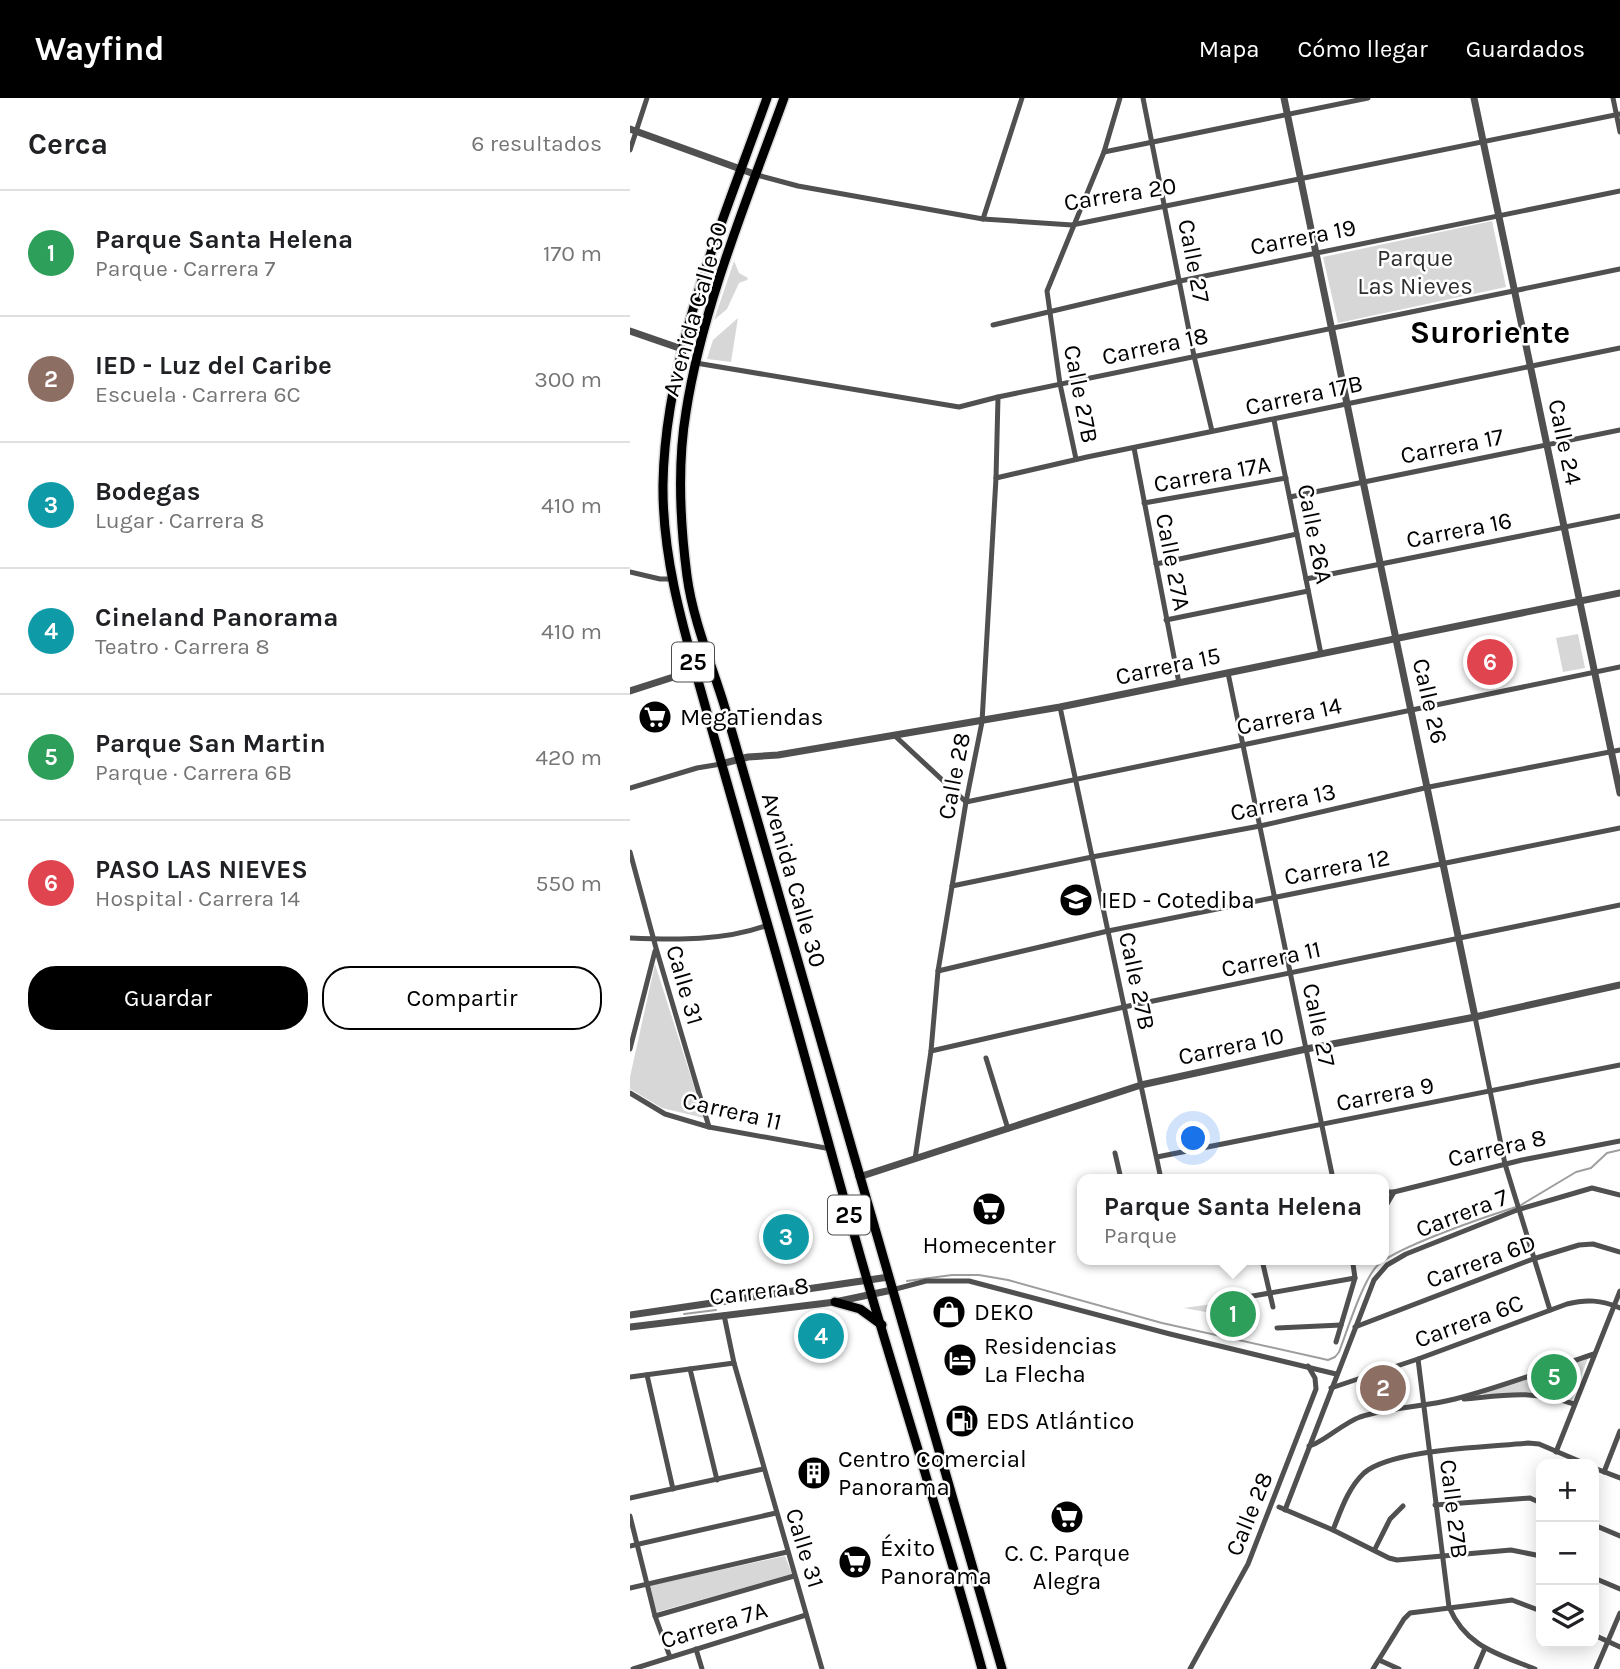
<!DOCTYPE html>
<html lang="es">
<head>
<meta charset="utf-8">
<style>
  body { margin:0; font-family:Karla,sans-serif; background:#f2f2f2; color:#202124 }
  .controls { position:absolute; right:21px; bottom:21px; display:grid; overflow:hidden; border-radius:14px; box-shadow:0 4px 18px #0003 }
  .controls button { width:63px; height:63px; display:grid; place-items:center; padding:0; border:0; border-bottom:2px solid #e0e0e0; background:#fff; color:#202124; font:35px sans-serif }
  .you { position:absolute; left:564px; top:1041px; width:24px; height:24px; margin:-18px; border:5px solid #fff; border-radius:50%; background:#1a73e8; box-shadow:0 0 0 10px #1a73e833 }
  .badge { display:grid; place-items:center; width:46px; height:46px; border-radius:50%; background:#000; color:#fff; font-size:23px; font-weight:700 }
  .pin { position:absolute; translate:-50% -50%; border:4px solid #fff; box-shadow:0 2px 7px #0006 }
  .popup { position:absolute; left:447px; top:1076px; width:312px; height:91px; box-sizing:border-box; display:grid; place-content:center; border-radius:14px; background:#fff; filter:drop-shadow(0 2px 5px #0005); font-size:23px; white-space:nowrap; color:#757577 }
  .popup b { font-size:26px; color:#202124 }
  .popup::after { content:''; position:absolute; left:50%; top:100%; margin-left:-14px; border:14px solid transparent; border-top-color:#fff }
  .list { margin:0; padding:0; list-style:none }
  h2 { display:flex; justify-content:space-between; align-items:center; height:91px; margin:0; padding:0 28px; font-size:30px }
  h2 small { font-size:23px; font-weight:400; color:#757577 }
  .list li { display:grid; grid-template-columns:46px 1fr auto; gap:21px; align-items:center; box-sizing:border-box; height:126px; padding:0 28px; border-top:2px solid #e0e0e0 }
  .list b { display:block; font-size:26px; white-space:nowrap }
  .list p { margin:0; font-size:23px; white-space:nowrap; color:#757577 }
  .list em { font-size:23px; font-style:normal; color:#757577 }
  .actions { display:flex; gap:14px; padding:21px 28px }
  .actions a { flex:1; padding:16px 0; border:2px solid #000; border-radius:28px; text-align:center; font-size:24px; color:#000 }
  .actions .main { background:#000; color:#fff }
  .icon { flex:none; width:38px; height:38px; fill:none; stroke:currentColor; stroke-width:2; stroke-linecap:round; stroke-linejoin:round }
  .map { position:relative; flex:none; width:990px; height:1571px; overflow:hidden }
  header { display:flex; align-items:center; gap:42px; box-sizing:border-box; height:98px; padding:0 35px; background:#000; color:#fff }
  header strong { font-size:33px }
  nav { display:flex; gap:38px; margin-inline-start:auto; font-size:24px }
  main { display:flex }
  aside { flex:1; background:#fff }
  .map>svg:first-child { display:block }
  .green { fill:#d7d7d7 }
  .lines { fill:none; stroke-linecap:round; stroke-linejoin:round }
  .stream { stroke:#9e9e9e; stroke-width:2 }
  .trunk-casing { stroke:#dbdbdb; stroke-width:12 }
  .minor { stroke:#505050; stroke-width:5 }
  .tertiary { stroke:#505050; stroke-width:7 }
  .trunk { stroke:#000; stroke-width:9 }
  .labels { text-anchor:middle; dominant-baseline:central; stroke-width:5; stroke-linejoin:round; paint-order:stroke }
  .shield { fill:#fff; stroke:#4c4c4c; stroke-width:2 }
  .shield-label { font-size:23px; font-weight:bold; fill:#000 }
  .street-label { font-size:24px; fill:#000; stroke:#fff }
  .park-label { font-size:24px; fill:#2e2e2e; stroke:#fff }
  .poi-label { font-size:24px; fill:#000; stroke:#fff; text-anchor:start }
  .district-label { font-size:32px; font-weight:bold; fill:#000; stroke:#fff }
</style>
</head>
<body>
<header>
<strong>Wayfind</strong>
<nav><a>Mapa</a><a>Cómo llegar</a><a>Guardados</a></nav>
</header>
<main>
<aside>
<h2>Cerca<small>6 resultados</small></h2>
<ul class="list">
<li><span class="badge" style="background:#2e9e5b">1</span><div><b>Parque Santa Helena</b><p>Parque · Carrera 7</p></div><em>170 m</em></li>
<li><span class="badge" style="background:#8d6e63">2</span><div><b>IED - Luz del Caribe</b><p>Escuela · Carrera 6C</p></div><em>300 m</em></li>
<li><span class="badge" style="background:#0f9aa8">3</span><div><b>Bodegas</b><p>Lugar · Carrera 8</p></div><em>410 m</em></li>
<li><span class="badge" style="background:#0f9aa8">4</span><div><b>Cineland Panorama</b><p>Teatro · Carrera 8</p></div><em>410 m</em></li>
<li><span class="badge" style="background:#2e9e5b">5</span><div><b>Parque San Martin</b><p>Parque · Carrera 6B</p></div><em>420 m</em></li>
<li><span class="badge" style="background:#e0444e">6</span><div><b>PASO LAS NIEVES</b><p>Hospital · Carrera 14</p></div><em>550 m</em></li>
</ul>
<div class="actions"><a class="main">Guardar</a><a>Compartir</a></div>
</aside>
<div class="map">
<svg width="990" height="1571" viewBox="0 0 990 1571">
  <rect width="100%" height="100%" fill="#fff"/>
  <!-- green -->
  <g class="green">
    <polygon points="862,123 876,189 708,225 693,159"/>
    <polygon points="104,163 109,175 118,180 117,182 109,185 97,211 84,222"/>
    <polygon points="108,220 101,264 77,261 83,242"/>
    <polygon points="948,536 955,570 933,574 926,540"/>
    <polygon points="25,866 74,1020 32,1010 0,991 0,979"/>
    <polygon points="617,1201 619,1222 554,1210"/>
    <polygon points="958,1260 942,1302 906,1294 854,1297 853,1294"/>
    <polygon points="155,1458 162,1476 27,1514 18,1488"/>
  </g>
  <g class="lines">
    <!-- stream -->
    <g class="stream">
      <polyline points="891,1107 946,1074 961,1070 977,1055 990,1052"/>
      <path d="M277,1183L322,1177H349L378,1182L532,1225L698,1262L705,1259L709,1254C717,1233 732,1185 746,1169C762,1150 858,1118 886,1109"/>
      <polyline points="54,1216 86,1212"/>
    </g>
    <defs>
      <g id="trunk">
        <path d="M137,0C94,121 35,256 33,386C32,466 57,542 78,618C96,681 114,744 132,807C171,941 206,1076 245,1209C281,1330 319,1450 352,1571"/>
        <path d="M154,0C118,99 72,210 56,314C47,368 50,424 57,478C63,523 82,567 95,610L372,1571"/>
        <polyline points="205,1204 230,1211 252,1227"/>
      </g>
    </defs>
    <!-- trunk casing -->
    <use href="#trunk" class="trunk-casing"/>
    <!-- minor -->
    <g class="minor">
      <polyline points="513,0 564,258 582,333"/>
      <polyline points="983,0 990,34"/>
      <polyline points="0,52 17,0"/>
      <polyline points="474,54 738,0"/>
      <polyline points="127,77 168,88 353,121 442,127 990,16"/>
      <polyline points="353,121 392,0"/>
      <polyline points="363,227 550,183 990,93"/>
      <polyline points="66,265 329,309 368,299 990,171"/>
      <polyline points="644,322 691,556"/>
      <polyline points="504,350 549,585"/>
      <polyline points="446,361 430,286 417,193 474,54 490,0"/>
      <polyline points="366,380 457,359 990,250"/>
      <polyline points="660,399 990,332"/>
      <polyline points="514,405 656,380"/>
      <polyline points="526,466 667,436"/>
      <polyline points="0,474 30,481 42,481"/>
      <polyline points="676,481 990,418"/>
      <polyline points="536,522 678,493"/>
      <polyline points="598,575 703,1081"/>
      <polyline points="430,609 531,1081"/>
      <polyline points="264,637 336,704 990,569"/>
      <polyline points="0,690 67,670 91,666"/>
      <polyline points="0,754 26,850 79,1029"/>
      <polyline points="322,788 462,759 630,728 799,689 990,652"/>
      <path d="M0,840C46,842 95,843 138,827"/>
      <polyline points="308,873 478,833 990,730"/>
      <polyline points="845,919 875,1066 920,1212"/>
      <polyline points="0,951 25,853"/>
      <polyline points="301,953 494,909 990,807"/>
      <polyline points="356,960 378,1031"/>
      <polyline points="0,995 35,1016 79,1029 201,1051"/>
      <polyline points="485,1055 491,1081"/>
      <polyline points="527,1059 990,967"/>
      <polyline points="285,1061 301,953 308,873 336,704 352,624 366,380 368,299"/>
      <polyline points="754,1094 764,1094 892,1062 990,1043"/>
      <polyline points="754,1111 764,1094"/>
      <polyline points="632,1162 643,1209"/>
      <polyline points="262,1192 296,1183 339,1183 540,1236 706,1276"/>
      <polyline points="617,1199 725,1180"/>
      <polyline points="94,1217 104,1265 192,1571"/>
      <polyline points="725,1229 903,1161 949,1147 963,1146 990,1154"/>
      <polyline points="647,1230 711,1227"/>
      <polyline points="706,1244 725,1180 723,1166 726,1162"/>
      <path d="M788,1261L819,1509C836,1549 868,1556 905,1571"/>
      <polyline points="60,1271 87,1382"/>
      <polyline points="17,1277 43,1391"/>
      <polyline points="0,1279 104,1265"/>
      <path d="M701,1290L788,1261L937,1206C957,1201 971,1202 990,1210"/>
      <path d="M834,1301C878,1297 900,1292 944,1306"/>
      <path d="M679,1348C691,1346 713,1325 730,1319C761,1309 794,1309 825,1301C872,1289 918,1271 964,1256"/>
      <polyline points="926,1354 990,1193"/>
      <polyline points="964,1370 990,1380"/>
      <polyline points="974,1374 990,1333"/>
      <polyline points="0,1400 133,1371"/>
      <polyline points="805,1407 900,1400 911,1405"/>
      <polyline points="649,1409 703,1432 759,1460 767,1462 881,1452 911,1458"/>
      <polyline points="655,1412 744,1182 757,1167 776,1156 887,1112 962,1090 990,1097"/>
      <polyline points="0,1418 25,1518 40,1559"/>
      <polyline points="964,1427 990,1438"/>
      <path d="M703,1432C711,1412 718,1390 734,1375C762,1351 859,1349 898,1345L909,1346L956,1366"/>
      <polyline points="0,1448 146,1415"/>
      <polyline points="745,1451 760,1421 773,1408"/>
      <polyline points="964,1480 990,1491"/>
      <polyline points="0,1490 157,1454"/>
      <polyline points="25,1518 164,1478"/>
      <polyline points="964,1537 990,1549"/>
      <polyline points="66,1551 72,1571"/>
      <polyline points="749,1562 769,1571"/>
      <polyline points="3,1571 176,1517"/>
      <polyline points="560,1571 618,1466 686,1291 685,1280 678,1268"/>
      <polyline points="743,1571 774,1521 780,1515 882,1502 911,1513"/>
      <polyline points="846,1571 855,1550"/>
      <polyline points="966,1571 990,1515"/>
    </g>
    <!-- tertiary -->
    <g class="tertiary">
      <path d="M654,0C715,307 783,612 845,919"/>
      <polyline points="844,0 990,695"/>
      <polyline points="0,31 127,77"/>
      <polyline points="0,233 52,251"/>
      <polyline points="0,593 81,567"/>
      <polyline points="91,666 118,659 148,657 430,609 990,495"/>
      <polyline points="229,1079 511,987 676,951 845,919 990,887"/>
      <polyline points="0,1217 259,1179"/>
      <polyline points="0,1229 205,1204 262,1192"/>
    </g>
    <!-- trunk -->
    <use href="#trunk" class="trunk"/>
  </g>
  <!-- icons -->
  <defs>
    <symbol id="supermarket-disc" viewBox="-11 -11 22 22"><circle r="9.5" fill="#000" stroke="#fff"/><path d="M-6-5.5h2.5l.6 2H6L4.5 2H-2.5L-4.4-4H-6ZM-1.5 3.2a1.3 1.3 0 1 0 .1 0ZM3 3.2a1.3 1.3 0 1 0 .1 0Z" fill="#fff"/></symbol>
    <symbol id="school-disc" viewBox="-11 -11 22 22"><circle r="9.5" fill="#000" stroke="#fff"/><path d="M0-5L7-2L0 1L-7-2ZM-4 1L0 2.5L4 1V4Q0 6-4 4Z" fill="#fff"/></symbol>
    <symbol id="shop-disc" viewBox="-11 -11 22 22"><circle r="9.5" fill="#000" stroke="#fff"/><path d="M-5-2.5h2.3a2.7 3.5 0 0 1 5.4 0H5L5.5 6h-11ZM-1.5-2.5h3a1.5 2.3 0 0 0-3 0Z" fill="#fff"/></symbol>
    <symbol id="hotel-disc" viewBox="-11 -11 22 22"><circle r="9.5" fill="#000" stroke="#fff"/><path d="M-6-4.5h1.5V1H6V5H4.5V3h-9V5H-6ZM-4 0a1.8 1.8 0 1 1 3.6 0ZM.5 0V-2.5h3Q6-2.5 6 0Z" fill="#fff"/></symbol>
    <symbol id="fuel-disc" viewBox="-11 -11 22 22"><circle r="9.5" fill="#000" stroke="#fff"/><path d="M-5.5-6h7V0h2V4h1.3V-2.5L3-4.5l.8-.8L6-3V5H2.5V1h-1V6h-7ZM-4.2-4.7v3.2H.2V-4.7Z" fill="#fff"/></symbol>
    <symbol id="building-disc" viewBox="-11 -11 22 22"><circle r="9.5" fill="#000" stroke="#fff"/><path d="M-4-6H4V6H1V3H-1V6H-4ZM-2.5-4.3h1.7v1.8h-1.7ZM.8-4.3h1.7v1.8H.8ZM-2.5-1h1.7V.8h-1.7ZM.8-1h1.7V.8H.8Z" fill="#fff"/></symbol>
  </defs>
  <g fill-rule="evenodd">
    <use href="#supermarket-disc" x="6" y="600" width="38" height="38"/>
    <use href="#school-disc" x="427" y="783" width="38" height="38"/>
    <use href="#supermarket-disc" x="340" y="1092" width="38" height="38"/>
    <use href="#shop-disc" x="300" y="1195" width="38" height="38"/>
    <use href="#hotel-disc" x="311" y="1243" width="38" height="38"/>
    <use href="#fuel-disc" x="313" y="1304" width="38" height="38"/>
    <use href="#building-disc" x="165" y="1356" width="38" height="38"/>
    <use href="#supermarket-disc" x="418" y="1400" width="38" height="38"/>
    <use href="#supermarket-disc" x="206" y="1445" width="38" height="38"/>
  </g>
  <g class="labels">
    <!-- shield labels -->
    <g class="shield">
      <rect x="42" y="544.5" width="42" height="39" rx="5"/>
      <rect x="198" y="1097.5" width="42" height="39" rx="5"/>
    </g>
    <g class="shield-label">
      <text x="63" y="564">25</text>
      <text x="219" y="1117">25</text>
    </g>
    <!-- street labels -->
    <g class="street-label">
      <text transform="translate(490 96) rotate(-9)">Carrera 20</text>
      <text transform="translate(673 139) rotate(-11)">Carrera 19</text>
      <text transform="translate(564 163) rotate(79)">Calle 27</text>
      <text transform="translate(65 211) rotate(-74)">Avenida Calle 30</text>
      <text transform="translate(525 248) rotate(-12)">Carrera 18</text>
      <text transform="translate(451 296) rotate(79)">Calle 27B</text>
      <text transform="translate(674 297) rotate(-12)">Carrera 17B</text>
      <text transform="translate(935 344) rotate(78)">Calle 24</text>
      <text transform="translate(822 348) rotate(-11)">Carrera 17</text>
      <text transform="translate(582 376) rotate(-10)">Carrera 17A</text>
      <text transform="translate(829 432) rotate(-11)">Carrera 16</text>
      <text transform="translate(685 436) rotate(79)">Calle 26A</text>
      <text transform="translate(543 464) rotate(79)">Calle 27A</text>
      <text transform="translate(538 568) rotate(-12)">Carrera 15</text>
      <text transform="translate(800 603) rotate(77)">Calle 26</text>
      <text transform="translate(659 618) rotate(-12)">Carrera 14</text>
      <text transform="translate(324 678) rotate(-79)">Calle 28</text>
      <text transform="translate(653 704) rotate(-12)">Carrera 13</text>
      <text transform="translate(707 769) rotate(-11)">Carrera 12</text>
      <text transform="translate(164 782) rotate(74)">Avenida Calle 30</text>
      <text transform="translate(641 861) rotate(-12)">Carrera 11</text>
      <text transform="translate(507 883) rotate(78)">Calle 27B</text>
      <text transform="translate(55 887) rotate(74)">Calle 31</text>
      <text transform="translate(689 927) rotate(78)">Calle 27</text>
      <text transform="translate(601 948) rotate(-12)">Carrera 10</text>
      <text transform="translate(755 996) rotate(-11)">Carrera 9</text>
      <text transform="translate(102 1013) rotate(13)">Carrera 11</text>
      <text transform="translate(867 1050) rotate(-13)">Carrera 8</text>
      <text transform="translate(832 1115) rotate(-21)">Carrera 7</text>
      <text transform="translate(851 1163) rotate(-20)">Carrera 6D</text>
      <text transform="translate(129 1193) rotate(-7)">Carrera 8</text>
      <text transform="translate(839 1223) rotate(-20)">Carrera 6C</text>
      <text transform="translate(824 1411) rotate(83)">Calle 27B</text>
      <text transform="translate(619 1416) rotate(-68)">Calle 28</text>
      <text transform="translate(175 1450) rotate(73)">Calle 31</text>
      <text transform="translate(84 1527) rotate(-17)">Carrera 7A</text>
    </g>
    <!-- park labels -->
    <g class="park-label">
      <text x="785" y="160">Parque<tspan x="785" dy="28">Las Nieves</tspan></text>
    </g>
    <!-- poi labels -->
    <g class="poi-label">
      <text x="50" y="619">MegaTiendas</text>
      <text x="471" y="802">IED - Cotediba</text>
      <text x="359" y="1147" text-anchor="middle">Homecenter</text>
      <text x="344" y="1214">DEKO</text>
      <text x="354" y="1248">Residencias<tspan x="354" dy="28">La Flecha</tspan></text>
      <text x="356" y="1323">EDS Atlántico</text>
      <text x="208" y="1361">Centro Comercial<tspan x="208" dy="28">Panorama</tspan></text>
      <text x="250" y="1450">Éxito<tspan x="250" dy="28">Panorama</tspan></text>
      <text x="437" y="1455" text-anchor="middle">C. C. Parque<tspan x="437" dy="28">Alegra</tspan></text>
    </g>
    <!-- district labels -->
    <g class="district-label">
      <text x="860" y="234">Suroriente</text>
    </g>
  </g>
</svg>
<div class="controls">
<button>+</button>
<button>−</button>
<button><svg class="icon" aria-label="layers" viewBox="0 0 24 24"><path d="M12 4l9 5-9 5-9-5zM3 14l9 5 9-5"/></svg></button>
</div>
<div class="you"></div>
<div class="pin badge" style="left:603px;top:1216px;background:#2e9e5b">1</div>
<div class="popup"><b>Parque Santa Helena</b>Parque</div>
<div class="pin badge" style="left:753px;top:1290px;background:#8d6e63">2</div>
<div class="pin badge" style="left:156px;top:1139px;background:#0f9aa8">3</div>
<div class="pin badge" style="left:191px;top:1238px;background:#0f9aa8">4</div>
<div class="pin badge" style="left:924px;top:1279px;background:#2e9e5b">5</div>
<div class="pin badge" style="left:860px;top:564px;background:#e0444e">6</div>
</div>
</main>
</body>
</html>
